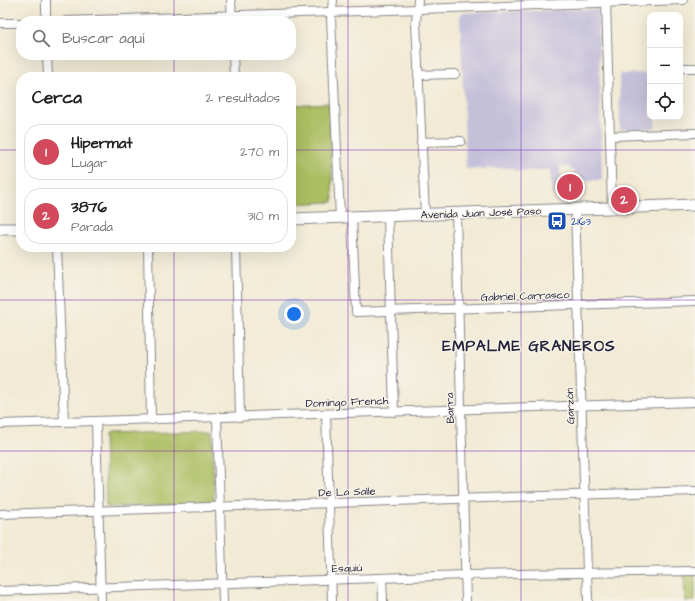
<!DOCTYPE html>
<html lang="es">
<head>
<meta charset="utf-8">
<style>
  body { margin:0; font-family:"Architects Daughter",sans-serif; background:#f6f6f6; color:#222 }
  .controls { position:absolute; right:12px; top:12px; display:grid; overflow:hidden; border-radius:8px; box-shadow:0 4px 16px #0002 }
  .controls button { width:36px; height:36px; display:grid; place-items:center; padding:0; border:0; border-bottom:1px solid #e0e0e0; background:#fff; color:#222; font:20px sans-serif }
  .you { position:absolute; left:294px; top:314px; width:14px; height:14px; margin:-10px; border:3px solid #fff; border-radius:50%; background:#1a73e8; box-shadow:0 0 0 6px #1a73e833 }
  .badge { display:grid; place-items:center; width:26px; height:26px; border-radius:50%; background:#d1495b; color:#fff; font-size:13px; font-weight:700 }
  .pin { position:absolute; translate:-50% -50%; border:2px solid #fff; box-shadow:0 1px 4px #0006 }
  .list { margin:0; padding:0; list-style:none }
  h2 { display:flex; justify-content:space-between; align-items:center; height:52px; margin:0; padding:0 16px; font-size:17px }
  h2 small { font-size:13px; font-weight:400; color:#767676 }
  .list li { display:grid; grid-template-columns:26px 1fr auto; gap:12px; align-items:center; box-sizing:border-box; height:56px; margin:0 8px 8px; padding:0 8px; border:1px solid #e0e0e0; border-radius:16px }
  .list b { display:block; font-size:15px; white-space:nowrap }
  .list p { margin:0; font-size:13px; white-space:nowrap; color:#767676 }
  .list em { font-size:13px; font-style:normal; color:#767676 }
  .icon { flex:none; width:22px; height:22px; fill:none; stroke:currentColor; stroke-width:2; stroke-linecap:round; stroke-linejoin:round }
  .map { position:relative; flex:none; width:695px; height:601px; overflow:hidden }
  .search { position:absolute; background:#fff; box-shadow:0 4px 16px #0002; left:16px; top:16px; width:280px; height:44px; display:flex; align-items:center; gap:10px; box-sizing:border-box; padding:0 14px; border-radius:16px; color:#767676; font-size:15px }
  .panel { position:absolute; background:#fff; box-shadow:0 4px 16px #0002; left:16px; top:72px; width:280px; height:180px; border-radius:16px }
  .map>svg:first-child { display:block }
  .industrial { fill:#c5c0da }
  .green { fill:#acbe62; stroke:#67704e }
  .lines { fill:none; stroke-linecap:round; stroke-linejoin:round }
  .minor-casing { stroke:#8a8688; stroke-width:10 }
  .secondary-casing { stroke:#8a8688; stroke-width:13 }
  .minor { stroke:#fff; stroke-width:8 }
  .secondary { stroke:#fff; stroke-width:11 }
  .grid { fill:none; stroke:#7b2cbf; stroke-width:1; stroke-opacity:0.55 }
  .labels { text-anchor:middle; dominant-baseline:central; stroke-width:3; stroke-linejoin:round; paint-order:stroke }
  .street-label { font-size:11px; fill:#22223b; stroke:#f7f3e8 }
  .transit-label { font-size:11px; fill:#164399; stroke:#f7f3e8; text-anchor:start }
  .district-label { font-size:15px; font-weight:bold; letter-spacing:1px; fill:#22223b; stroke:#f7f3e8 }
</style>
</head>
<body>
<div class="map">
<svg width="695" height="601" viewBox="0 0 695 601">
  <rect width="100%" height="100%" fill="#f7f3e8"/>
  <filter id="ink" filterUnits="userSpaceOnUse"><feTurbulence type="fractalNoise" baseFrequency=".025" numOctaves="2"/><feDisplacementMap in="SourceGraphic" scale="8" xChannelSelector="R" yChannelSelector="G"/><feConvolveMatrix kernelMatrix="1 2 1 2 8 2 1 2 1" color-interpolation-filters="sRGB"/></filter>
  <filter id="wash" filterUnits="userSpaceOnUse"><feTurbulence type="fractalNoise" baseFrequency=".012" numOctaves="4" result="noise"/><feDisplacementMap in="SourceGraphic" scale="16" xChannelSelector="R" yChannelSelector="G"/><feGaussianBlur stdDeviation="0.9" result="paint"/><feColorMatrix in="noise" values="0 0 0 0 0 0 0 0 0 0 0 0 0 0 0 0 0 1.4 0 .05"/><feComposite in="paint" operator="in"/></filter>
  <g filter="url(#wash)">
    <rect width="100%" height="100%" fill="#f1ead4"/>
    <!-- industrial -->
    <g class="industrial">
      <polygon points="598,9 602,180 579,180 579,174 574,175 574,170 570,170 570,167 560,166 561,195 552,195 550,170 514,171 514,168 466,169 460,13"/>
      <polygon points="650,73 650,117 655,117 656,128 620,129 619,74"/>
    </g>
    <!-- green -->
    <g class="green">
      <polygon points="329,103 333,202 291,204 291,105"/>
      <polygon points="212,431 214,503 106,507 104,434"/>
      <polygon points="684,571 695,571 695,601 685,601"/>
    </g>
  </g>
  <g filter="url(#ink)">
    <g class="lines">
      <defs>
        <g id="minor">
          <polyline points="46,0 46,21"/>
          <polyline points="231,0 232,21"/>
          <polyline points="333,0 331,18 340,217"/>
          <polyline points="418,0 416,22 425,215"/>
          <polyline points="606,0 612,208"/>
          <polyline points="66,21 683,0"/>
          <polyline points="0,23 21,23"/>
          <polyline points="47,55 48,77"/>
          <polyline points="233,55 234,77"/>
          <polyline points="680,68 695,68"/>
          <polyline points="418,75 455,74"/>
          <polyline points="610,136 695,133"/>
          <polyline points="421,142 461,141"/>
          <polyline points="575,209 588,601"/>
          <polyline points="456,214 466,601"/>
          <polyline points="388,216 394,412"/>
          <polyline points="352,217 356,312 695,301"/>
          <polyline points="57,247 64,422"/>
          <polyline points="148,247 151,420"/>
          <polyline points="236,247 240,417"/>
          <polyline points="326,414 332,601"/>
          <polyline points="217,418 223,601"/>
          <polyline points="96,421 101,601"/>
          <polyline points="0,424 695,402"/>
          <polyline points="0,514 695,491"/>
          <polyline points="382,578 383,601"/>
          <polyline points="0,591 465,575 695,571"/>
        </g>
        <g id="secondary">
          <polyline points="291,219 695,205"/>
          <polyline points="0,229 21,229"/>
        </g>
      </defs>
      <!-- minor casing -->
      <use href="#minor" class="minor-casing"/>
      <!-- secondary casing -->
      <use href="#secondary" class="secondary-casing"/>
      <!-- minor -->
      <use href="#minor" class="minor"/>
      <!-- secondary -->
      <use href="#secondary" class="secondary"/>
    </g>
  </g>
  <!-- grid -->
  <path class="grid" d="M174,0V21M348,0V601M521,0V601M174,55V77M0,150H21M291,150H695M174,247V601M0,300H695M0,451H695"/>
  <!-- icons -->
  <defs>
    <symbol id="bus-square" viewBox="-11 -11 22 22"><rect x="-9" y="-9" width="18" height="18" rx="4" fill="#1a4fb4" stroke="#f7f3e8"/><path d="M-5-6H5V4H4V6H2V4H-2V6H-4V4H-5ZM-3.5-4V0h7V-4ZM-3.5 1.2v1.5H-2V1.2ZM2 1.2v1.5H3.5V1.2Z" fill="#fff"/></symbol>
  </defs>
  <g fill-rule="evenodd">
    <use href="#bus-square" x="546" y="210" width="22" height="22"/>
  </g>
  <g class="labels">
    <!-- street labels -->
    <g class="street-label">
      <text transform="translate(481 213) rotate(-2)">Avenida Juan José Paso</text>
      <text transform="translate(525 296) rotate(-2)">Gabriel Carrasco</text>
      <text transform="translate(347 402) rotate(-2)">Domingo French</text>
      <text transform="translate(570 406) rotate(-92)">Garzón</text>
      <text transform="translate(450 408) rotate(-92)">Barra</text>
      <text transform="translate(347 492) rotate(-2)">De La Salle</text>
      <text transform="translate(347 568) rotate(-2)">Esquiú</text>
    </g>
    <!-- transit labels -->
    <g class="transit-label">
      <text x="571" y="221">2163</text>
    </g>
    <!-- district labels -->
    <g class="district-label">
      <text x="529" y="346">EMPALME GRANEROS</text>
    </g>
  </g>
</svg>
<div class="controls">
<button>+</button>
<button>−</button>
<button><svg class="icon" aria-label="locate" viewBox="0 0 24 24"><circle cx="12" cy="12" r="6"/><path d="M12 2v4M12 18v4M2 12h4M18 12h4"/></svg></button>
</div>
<div class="you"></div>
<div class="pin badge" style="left:570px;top:187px">1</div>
<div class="pin badge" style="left:624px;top:200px">2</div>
<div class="search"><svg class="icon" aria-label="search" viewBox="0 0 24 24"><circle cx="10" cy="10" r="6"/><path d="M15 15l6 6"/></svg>Buscar aquí</div>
<section class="panel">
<h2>Cerca<small>2 resultados</small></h2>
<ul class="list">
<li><span class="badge">1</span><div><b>Hipermat</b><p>Lugar</p></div><em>270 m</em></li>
<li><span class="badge">2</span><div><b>3876</b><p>Parada</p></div><em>310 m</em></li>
</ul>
</section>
</div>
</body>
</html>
